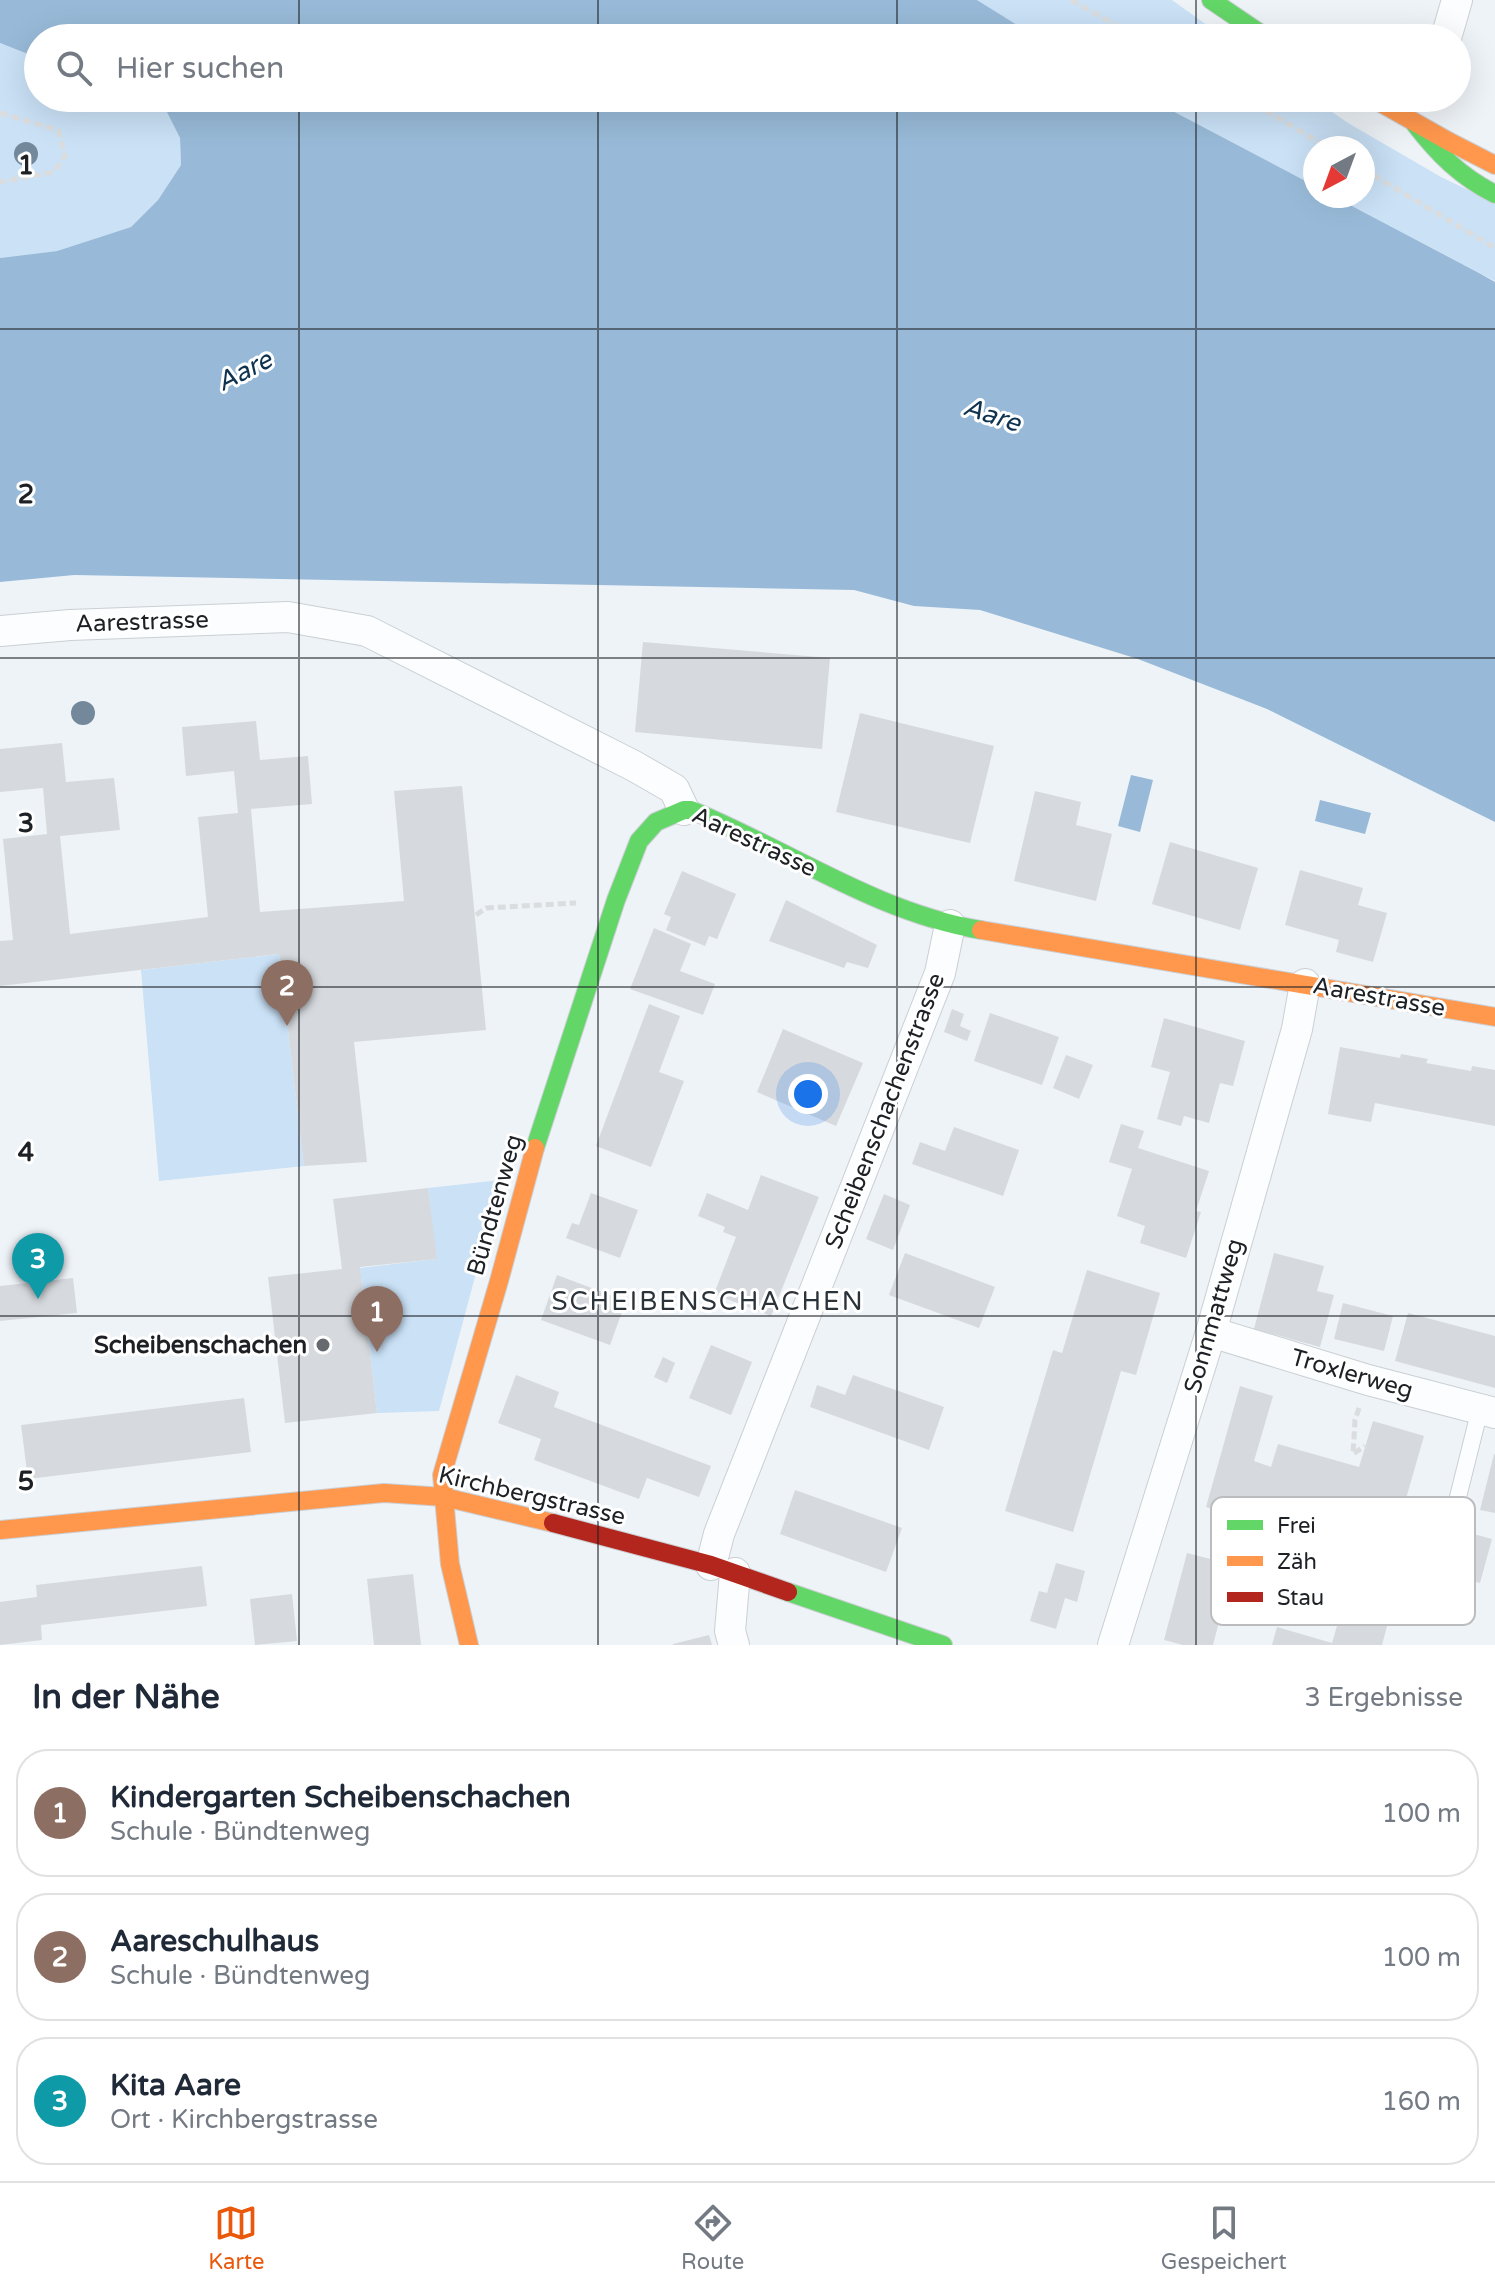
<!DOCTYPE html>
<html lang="de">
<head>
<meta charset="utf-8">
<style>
  body { margin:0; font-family:"Varela Round",sans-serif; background:#f6f6f7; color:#1f2937 }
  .compass { position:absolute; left:1303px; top:136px; width:72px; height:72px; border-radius:50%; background:#fff; box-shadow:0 8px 32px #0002; rotate:221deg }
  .you { position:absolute; left:808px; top:1094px; width:28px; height:28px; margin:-20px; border:6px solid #fff; border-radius:50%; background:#1a73e8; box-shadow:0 0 0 12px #1a73e833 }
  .badge { display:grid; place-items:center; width:52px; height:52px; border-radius:50%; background:#ea580c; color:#fff; font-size:26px; font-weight:700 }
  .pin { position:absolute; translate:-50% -66px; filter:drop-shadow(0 2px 4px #0008) }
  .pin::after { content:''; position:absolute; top:42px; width:28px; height:24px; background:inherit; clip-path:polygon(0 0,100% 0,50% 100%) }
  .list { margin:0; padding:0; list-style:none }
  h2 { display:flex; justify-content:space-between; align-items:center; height:104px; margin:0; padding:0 32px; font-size:34px }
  h2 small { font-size:26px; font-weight:400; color:#747a83 }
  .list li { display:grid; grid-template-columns:52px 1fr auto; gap:24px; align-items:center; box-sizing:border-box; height:128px; margin:0 16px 16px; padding:0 16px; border:2px solid #e0e1e3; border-radius:32px }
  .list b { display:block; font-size:30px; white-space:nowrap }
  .list p { margin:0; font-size:26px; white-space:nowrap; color:#747a83 }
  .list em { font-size:26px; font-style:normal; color:#747a83 }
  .icon { flex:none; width:44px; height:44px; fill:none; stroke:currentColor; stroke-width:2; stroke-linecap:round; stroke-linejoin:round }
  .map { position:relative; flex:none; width:1495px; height:1645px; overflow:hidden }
  .search { position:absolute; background:#fff; box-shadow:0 8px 32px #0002; left:24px; right:24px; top:24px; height:88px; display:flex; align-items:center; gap:20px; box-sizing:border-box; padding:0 28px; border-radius:44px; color:#747a83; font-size:30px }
  .sheet { height:536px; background:#fff }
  nav { display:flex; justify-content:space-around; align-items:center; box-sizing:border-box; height:112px; border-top:2px solid #e0e1e3; background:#fff; font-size:22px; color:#747a83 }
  nav a { display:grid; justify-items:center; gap:4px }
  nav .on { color:#ea580c }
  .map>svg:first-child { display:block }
  .green { fill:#cae1f6 }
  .water { fill:#98bad8 }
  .building { fill:#d6dade }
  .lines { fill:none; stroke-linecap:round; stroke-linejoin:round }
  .lane-casing { stroke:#cbcfd3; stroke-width:18 }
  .street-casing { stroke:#cbcfd3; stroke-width:32 }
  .fast-casing { stroke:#cbcfd3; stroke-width:20 }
  .slow-casing { stroke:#cbcfd3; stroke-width:20 }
  .jam-casing { stroke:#cbcfd3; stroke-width:20 }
  .path { stroke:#dadcde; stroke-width:5; stroke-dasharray:8 4; stroke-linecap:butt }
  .lane { stroke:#fcfdfe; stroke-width:16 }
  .street { stroke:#fcfdfe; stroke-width:30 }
  .fast { stroke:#63d668; stroke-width:18 }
  .slow { stroke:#ff974d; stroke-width:18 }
  .jam { stroke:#b3261e; stroke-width:18 }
  .tree { fill:#73899b }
  .grid { fill:none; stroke:#1d2024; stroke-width:2; stroke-opacity:0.55 }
  .poi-dot { fill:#666a6e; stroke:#fff; stroke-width:3 }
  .labels { text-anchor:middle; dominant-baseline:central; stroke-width:6; stroke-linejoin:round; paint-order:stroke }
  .street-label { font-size:24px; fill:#1d2024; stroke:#fff }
  .poi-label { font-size:24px; font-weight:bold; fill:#1d2024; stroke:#fff; text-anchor:end }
  .water-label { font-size:26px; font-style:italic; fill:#0f324f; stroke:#fff }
  .neighbourhood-label { font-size:26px; letter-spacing:2px; fill:#2b333a; stroke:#fff }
  .key { fill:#fff; stroke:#bbbcbd; stroke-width:2 }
  .key-label { font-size:22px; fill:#1d2024 }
  .grid-label { font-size:26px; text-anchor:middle; font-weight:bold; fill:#1d2024; stroke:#fff; stroke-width:6; stroke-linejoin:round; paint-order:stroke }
</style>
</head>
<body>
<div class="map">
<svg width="1495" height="1645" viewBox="0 0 1495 1645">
  <rect width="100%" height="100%" fill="#eef3f8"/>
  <!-- green -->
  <g class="green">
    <polygon points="977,0 1172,0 1225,38 1038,38"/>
    <polygon points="0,43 38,58 38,98 140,98 166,109 180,138 181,165 158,200 131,227 57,251 0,258"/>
    <polygon points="1148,98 1312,98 1348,123 1441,177 1495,203 1495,281 1333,196 1363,196 1363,148 1315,148 1315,186"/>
    <polygon points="279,954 304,1166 159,1181 141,970"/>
    <polygon points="501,1180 439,1411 377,1413 360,1268 436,1259 428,1188"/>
  </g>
  <!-- water -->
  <g class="water">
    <polygon points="0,0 977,0 1038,38 38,38 38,58 0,43"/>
    <polygon points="140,98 1148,98 1315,186 1315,196 1333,196 1481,274 1495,282 1495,822 1267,709 1138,659 980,610 914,606 854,590 74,575 0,582 0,258 57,251 131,227 158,200 181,165 180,138 166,110"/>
    <polygon points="1131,775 1153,780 1140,832 1118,826"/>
    <polygon points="1320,800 1371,813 1365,834 1315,821"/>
  </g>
  <!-- building -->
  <g class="building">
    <polygon points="643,642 830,658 822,749 635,732"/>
    <polygon points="860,713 994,746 970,843 836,812"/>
    <polygon points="256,721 260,760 308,756 312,804 251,809 260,912 404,901 394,791 462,786 486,1030 354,1042 367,1162 304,1166 279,954 0,986 0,941 13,940 3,839 47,834 43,788 0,792 0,749 62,743 66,782 114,778 120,830 60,836 70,934 208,917 198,817 238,813 234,771 186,776 182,727"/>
    <polygon points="1035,791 1081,802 1076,825 1112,834 1096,901 1014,881"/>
    <polygon points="1170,842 1258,868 1240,930 1152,904"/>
    <polygon points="1300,870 1363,888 1358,905 1387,913 1373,962 1336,952 1339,940 1285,925"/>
    <polygon points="682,871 736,894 717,939 709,936 705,946 666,930 671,917 664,914"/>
    <polygon points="786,900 877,945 868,968 847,962 844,968 769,941"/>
    <polygon points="654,928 691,944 680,971 715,984 703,1015 630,989"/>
    <polygon points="649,1004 680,1016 659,1072 684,1081 651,1167 596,1146"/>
    <polygon points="952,1009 964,1014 960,1026 971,1031 967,1041 944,1032"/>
    <polygon points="990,1013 1059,1037 1042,1085 974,1061"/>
    <polygon points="1164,1018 1245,1041 1233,1086 1220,1083 1209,1123 1184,1116 1181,1126 1157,1119 1170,1072 1151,1067"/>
    <polygon points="783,1029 863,1063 836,1126 757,1092"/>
    <polygon points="1340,1047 1400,1058 1401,1054 1428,1059 1426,1063 1471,1071 1472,1066 1495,1070 1495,1126 1375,1103 1371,1122 1328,1114"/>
    <polygon points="1066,1055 1093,1065 1079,1099 1053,1088"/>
    <polygon points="1121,1124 1144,1131 1138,1148 1209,1171 1196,1211 1201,1212 1186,1258 1140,1243 1145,1226 1117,1216 1132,1169 1109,1162"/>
    <polygon points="954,1127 1019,1150 1003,1196 912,1164 920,1142 945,1151"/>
    <polygon points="761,1175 819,1197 771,1316 714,1294 736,1237 723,1232 725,1227 698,1216 707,1193 748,1210"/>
    <polygon points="428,1188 437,1259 360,1267 377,1413 285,1423 268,1277 342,1269 333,1199"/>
    <polygon points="591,1193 638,1210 620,1258 566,1238 572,1223 579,1225"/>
    <polygon points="884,1194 910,1205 893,1250 866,1239"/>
    <polygon points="905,1253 995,1287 979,1328 889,1295"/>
    <polygon points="1274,1253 1324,1266 1317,1291 1334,1295 1320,1347 1254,1329"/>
    <polygon points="1087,1270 1160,1293 1136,1375 1121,1371 1073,1532 1005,1511 1053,1350 1062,1353"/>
    <polygon points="557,1275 626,1301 610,1345 541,1320"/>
    <polygon points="73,1278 77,1313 0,1321 0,1286"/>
    <polygon points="1343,1303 1393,1316 1384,1351 1334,1339"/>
    <polygon points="1408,1313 1495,1336 1495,1388 1395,1361"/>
    <polygon points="711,1345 752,1362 731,1415 689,1398"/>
    <polygon points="663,1357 675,1363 667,1383 654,1377"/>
    <polygon points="516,1375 559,1392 554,1407 711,1466 699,1497 647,1478 639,1499 534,1460 541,1439 498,1423"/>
    <polygon points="853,1375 944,1407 929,1450 810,1407 817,1385 845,1395"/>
    <polygon points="1240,1386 1273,1396 1254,1461 1271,1467 1278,1444 1359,1467 1373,1421 1424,1436 1395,1537 1262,1499 1256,1522 1206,1507"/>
    <polygon points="244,1398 251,1452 28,1479 21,1425"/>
    <polygon points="1494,1454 1495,1454 1495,1513 1480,1510"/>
    <polygon points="795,1490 902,1528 886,1572 780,1534"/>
    <polygon points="1448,1527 1492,1539 1480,1583 1437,1571"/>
    <polygon points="1187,1553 1234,1565 1213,1645 1183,1645 1164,1640"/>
    <polygon points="1056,1563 1085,1571 1077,1602 1065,1598 1056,1629 1030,1621 1039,1591 1047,1593"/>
    <polygon points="202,1566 207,1606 41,1625 42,1640 0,1645 0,1602 37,1597 36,1585"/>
    <polygon points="413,1574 421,1645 374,1645 367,1579"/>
    <polygon points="292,1594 297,1641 255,1645 250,1599"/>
    <polygon points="1344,1602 1390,1615 1382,1645 1272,1645 1277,1627 1332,1643"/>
    <polygon points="709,1635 712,1645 673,1645 673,1644"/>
  </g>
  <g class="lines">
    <defs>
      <polyline id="lane" points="1452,1521 1480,1409"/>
      <g id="street">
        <polyline points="1446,38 1457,0"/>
        <polyline points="0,631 70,625 288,617 367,631 634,766 674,789 684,810"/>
        <polyline points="1211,1332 1368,1380 1495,1413"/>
        <polyline points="711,1565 719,1534 940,973 950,925"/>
        <polyline points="734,1645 730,1631 735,1573"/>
        <polyline points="1113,1645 1211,1332 1297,1029 1305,984"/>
      </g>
      <g id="fast">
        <polyline points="1211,0 1267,38"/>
        <path d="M1415,124C1438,154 1461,177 1495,194"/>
        <path d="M535,1148L616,900L639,841L656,822L684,810H691C787,849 877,913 981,930"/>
        <polyline points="788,1592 943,1645"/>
      </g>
      <g id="slow">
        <polyline points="1372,98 1448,141 1495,165"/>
        <polyline points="981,930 1495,1017"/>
        <polyline points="0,1530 384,1493 444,1497 553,1523"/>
        <polyline points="469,1645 450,1564 442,1475 499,1281 535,1148"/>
      </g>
      <polyline id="jam" points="553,1523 711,1565 788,1592"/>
    </defs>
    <!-- lane casing -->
    <use href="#lane" class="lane-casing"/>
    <!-- street casing -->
    <use href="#street" class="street-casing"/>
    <!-- fast casing -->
    <use href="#fast" class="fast-casing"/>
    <!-- slow casing -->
    <use href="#slow" class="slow-casing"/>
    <!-- jam casing -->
    <use href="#jam" class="jam-casing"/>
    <!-- path -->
    <g class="path">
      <polyline points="1071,0 1139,38"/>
      <polyline points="1245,98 1328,148"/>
      <polyline points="0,113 58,130 65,156 54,172 0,182"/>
      <polyline points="1363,169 1495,248"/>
      <polyline points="476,915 486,908 576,903"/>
      <polyline points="1359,1408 1355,1420 1353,1454 1365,1446"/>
    </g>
    <!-- lane -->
    <use href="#lane" class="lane"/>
    <!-- street -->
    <use href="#street" class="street"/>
    <!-- fast -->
    <use href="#fast" class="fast"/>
    <!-- slow -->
    <use href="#slow" class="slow"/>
    <!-- jam -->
    <use href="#jam" class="jam"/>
  </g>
  <!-- trees -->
  <g class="tree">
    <circle cx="26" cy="154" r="12"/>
    <circle cx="83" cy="713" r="12"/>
  </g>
  <!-- grid -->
  <path class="grid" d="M299,0V38M598,0V38M897,0V38M1196,0V38M299,98V1645M598,98V1645M897,98V1645M1196,98V1645M0,329H1495M0,658H1495M0,987H1495M0,1316H1495"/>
  <!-- markers -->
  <circle class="poi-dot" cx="323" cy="1345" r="8"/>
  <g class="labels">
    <!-- street labels -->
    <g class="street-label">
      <text transform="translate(142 622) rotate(-2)">Aarestrasse</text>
      <text transform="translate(754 842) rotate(25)">Aarestrasse</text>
      <text transform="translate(1379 997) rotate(10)">Aarestrasse</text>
      <text transform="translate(885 1111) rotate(-69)">Scheibenschachenstrasse</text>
      <text transform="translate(495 1205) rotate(-74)">Bündtenweg</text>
      <text transform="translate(1214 1316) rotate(-74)">Sonnmattweg</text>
      <text transform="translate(1352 1374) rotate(16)">Troxlerweg</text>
      <text transform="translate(532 1496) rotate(13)">Kirchbergstrasse</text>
    </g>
    <!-- poi labels -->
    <g class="poi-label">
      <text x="307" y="1345">Scheibenschachen</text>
    </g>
    <!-- water labels -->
    <g class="water-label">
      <text transform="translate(244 371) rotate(-27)">Aare</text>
      <text transform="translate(992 415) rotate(18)">Aare</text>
    </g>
    <!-- neighbourhood labels -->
    <g class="neighbourhood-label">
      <text x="708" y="1301">SCHEIBENSCHACHEN</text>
    </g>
  </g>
  <!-- legend -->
  <rect x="1211" y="1497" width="264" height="128" rx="12" class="key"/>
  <rect x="1227" y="1520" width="36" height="10" fill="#63d668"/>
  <rect x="1227" y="1556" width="36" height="10" fill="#ff974d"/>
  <rect x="1227" y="1592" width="36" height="10" fill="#b3261e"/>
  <g class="key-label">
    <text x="1277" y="1533">Frei</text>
    <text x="1277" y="1569">Zäh</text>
    <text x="1277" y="1605">Stau</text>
  </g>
  <g class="grid-label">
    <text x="26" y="174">1</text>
    <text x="26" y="503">2</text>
    <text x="26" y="832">3</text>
    <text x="26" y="1161">4</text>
    <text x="26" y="1490">5</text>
  </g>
</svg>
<svg class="compass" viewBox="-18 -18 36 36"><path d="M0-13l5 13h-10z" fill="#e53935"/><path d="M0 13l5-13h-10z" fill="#747a83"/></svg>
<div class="you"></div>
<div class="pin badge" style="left:377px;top:1352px;background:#8d6e63">1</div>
<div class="pin badge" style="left:287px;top:1026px;background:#8d6e63">2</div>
<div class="pin badge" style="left:38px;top:1299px;background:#0f9aa8">3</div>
<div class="search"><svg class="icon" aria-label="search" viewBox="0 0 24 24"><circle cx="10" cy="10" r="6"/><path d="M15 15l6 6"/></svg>Hier suchen</div>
</div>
<section class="sheet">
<h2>In der Nähe<small>3 Ergebnisse</small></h2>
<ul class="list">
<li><span class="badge" style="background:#8d6e63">1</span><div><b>Kindergarten Scheibenschachen</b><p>Schule · Bündtenweg</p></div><em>100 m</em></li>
<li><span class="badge" style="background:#8d6e63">2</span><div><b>Aareschulhaus</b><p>Schule · Bündtenweg</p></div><em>100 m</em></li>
<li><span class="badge" style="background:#0f9aa8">3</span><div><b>Kita Aare</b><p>Ort · Kirchbergstrasse</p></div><em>160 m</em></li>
</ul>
</section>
<nav>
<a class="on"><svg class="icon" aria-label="map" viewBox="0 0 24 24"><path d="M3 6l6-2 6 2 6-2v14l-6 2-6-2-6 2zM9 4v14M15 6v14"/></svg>Karte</a>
<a><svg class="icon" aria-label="directions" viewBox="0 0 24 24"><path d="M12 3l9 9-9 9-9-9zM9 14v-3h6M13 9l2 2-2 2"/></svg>Route</a>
<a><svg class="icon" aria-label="saved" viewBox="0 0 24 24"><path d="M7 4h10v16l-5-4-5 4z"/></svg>Gespeichert</a>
</nav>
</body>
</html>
